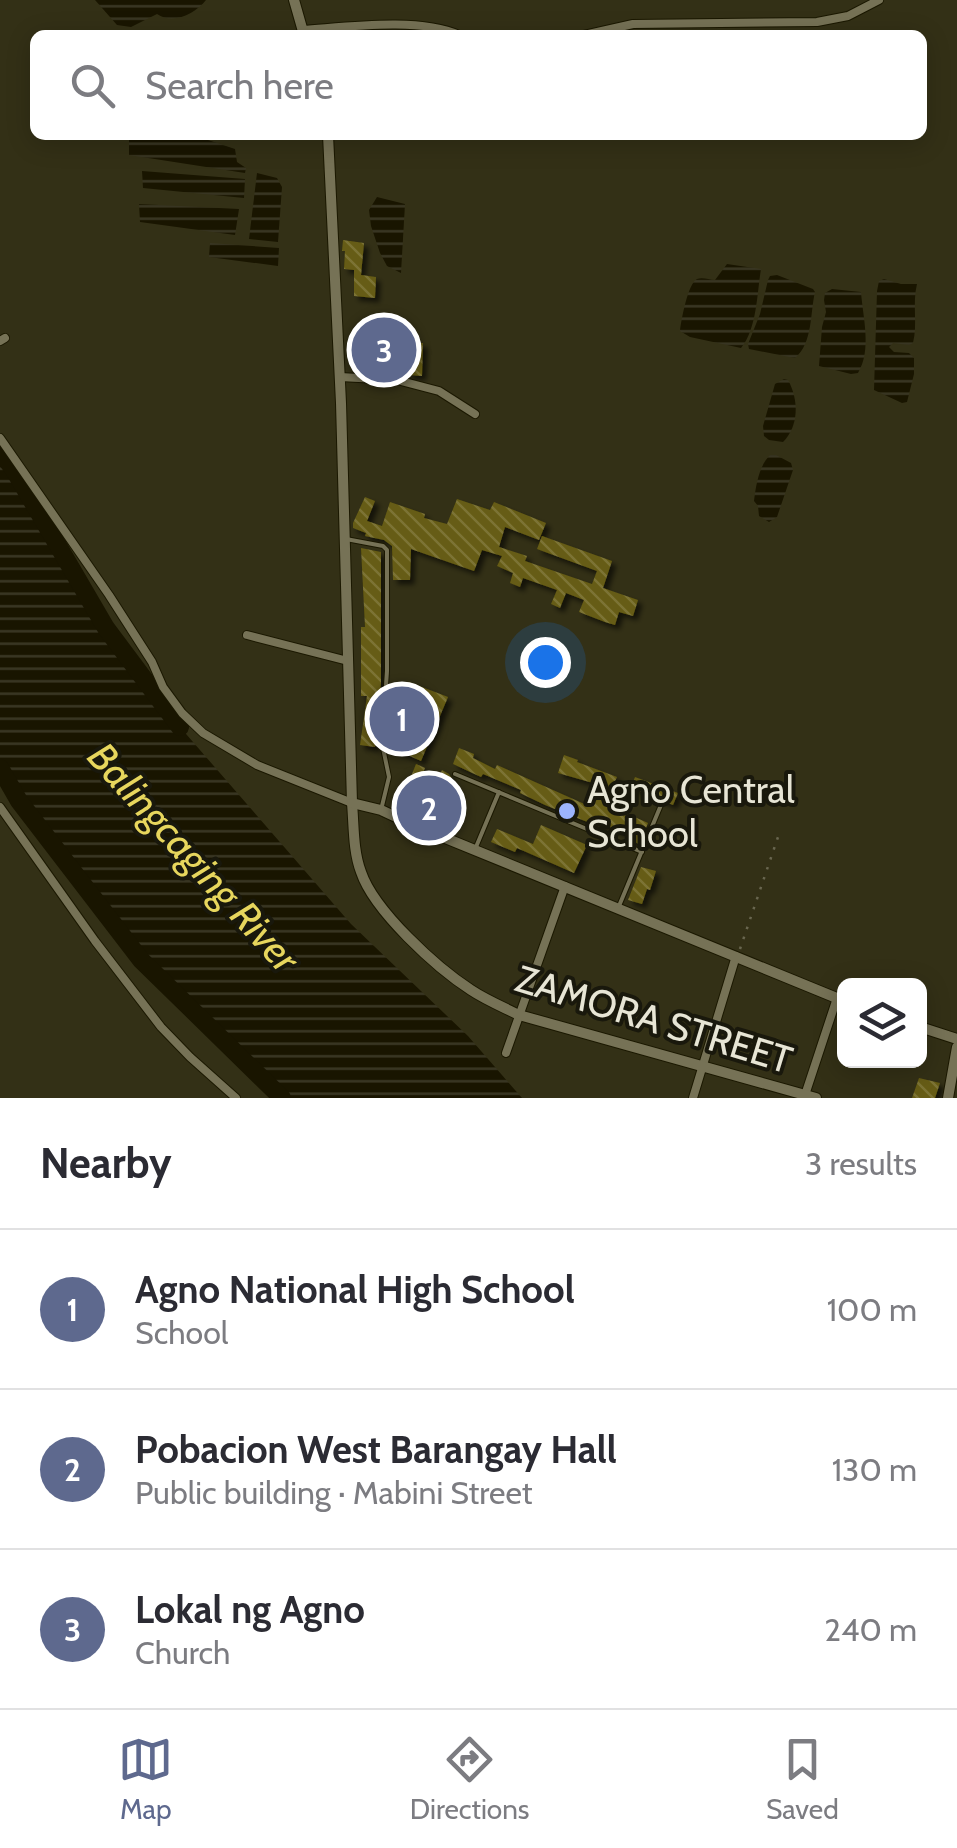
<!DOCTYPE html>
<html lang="en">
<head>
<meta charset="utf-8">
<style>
  body { margin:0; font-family:Cabin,sans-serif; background:#f2f2f3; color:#2b2b33 }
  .controls { position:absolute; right:30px; bottom:30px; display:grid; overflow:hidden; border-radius:15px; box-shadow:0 5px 25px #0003 }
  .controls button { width:90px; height:90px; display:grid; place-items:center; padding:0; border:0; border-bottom:2px solid #e1e1e2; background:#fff; color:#2b2b33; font:50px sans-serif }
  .you { position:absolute; left:545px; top:662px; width:35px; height:35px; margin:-25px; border:8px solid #fff; border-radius:50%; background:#1a73e8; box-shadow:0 0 0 15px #1a73e833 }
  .badge { display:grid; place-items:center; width:65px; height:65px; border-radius:50%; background:#5e698e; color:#fff; font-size:32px; font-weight:700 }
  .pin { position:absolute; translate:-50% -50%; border:5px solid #fff; box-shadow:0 2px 10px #0006 }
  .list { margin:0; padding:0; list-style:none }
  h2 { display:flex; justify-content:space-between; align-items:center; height:130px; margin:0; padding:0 40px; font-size:42px }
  h2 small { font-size:32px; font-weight:400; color:#7c7c81 }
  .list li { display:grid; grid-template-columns:65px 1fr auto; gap:30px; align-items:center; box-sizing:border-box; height:160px; padding:0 40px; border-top:2px solid #e1e1e2 }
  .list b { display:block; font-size:38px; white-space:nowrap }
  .list p { margin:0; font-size:32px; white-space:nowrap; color:#7c7c81 }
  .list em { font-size:32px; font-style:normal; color:#7c7c81 }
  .icon { flex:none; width:55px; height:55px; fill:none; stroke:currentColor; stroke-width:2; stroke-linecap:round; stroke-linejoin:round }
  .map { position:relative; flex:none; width:957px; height:1098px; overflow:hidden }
  .search { position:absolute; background:#fff; box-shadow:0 5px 25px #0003; left:30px; right:30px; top:30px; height:110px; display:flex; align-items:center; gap:25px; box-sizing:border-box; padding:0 35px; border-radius:15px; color:#7c7c81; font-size:38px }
  .sheet { height:610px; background:#fff }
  nav { display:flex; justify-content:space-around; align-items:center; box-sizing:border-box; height:140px; border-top:2px solid #e1e1e2; background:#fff; font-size:28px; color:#7c7c81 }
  nav a { display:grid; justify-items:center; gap:5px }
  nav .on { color:#5e698e }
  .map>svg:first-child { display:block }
  .water { fill:url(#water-rules) }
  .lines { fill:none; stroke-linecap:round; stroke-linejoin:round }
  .river { stroke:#191500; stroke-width:18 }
  .building { fill:url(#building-back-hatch); filter:url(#shadow) }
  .service-casing { stroke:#1b1801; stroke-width:6 }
  .minor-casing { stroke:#1b1801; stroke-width:10 }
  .tertiary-casing { stroke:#1b1801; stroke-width:12 }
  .path { stroke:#69664f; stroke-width:2.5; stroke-dasharray:2.5 8; stroke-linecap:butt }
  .service { stroke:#767256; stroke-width:4 }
  .minor { stroke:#767256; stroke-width:8 }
  .tertiary { stroke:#767256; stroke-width:10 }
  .poi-dot { fill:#9cb4fd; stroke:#19180c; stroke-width:4 }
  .labels { text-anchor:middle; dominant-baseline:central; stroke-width:8; stroke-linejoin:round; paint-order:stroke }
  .poi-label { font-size:38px; fill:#e7e5d5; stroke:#19180c; text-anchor:start }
  .street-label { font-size:38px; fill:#e7e5d5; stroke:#19180c }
  .water-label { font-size:40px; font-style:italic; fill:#e7d65d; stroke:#19180c }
</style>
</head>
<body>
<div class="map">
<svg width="957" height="1098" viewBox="0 0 957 1098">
  <defs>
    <pattern id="water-rules" width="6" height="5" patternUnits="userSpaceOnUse" patternTransform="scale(2.5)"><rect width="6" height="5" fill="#191500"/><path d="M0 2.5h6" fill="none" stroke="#3a3724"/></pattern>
    <pattern id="building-back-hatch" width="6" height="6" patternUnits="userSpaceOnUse" patternTransform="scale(2.5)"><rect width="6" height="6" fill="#665c13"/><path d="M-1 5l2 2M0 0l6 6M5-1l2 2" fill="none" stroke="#7c7334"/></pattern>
    <filter id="shadow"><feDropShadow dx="4.5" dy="4.5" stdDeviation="2.5" flood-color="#0009"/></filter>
  </defs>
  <rect width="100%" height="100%" fill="#333016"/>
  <!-- water -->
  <g class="water">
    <path d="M95,0H206C195,14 173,25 157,14L131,27L117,25Z"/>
    <polygon points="129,135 138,137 139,135 193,135 235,149 237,162 246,168 245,173 129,155"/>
    <polygon points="142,171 245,179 244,198 143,188"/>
    <polygon points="257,173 277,178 282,187 278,242 249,239"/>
    <polygon points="377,197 405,204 401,273 387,266 380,253 371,226 369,210"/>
    <polygon points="139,204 239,209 235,235 140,222"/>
    <polygon points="210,243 279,248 278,266 209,257"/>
    <path d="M727,264L761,269C757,293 757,329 741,348L690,337L680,331C681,321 688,283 697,279C703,277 709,280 715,280Z"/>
    <path d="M777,275L813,289L815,292C810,313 813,343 795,358L749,349L748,344L760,314L768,280L770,276Z"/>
    <path d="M884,279L901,284H917C912,304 918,324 913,343L909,345L893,343L889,347L894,352L909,353L914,358V374L907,402L902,403L874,390L877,291L879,281Z"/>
    <path d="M832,289L861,292C863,318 872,350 858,373L851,374L819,366L822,327L826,312L824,300L825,293Z"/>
    <path d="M784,379L788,380C799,400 799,426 783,442L769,440L764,436L763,426L775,384Z"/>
    <polygon points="0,451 14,470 106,628 180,727 351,924 468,1036 522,1098 282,1098 141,960 19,801 0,768"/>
    <path d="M770,455H776L791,463L793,470L777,517L769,522L759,516L758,506L754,501C756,485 759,466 770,455Z"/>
  </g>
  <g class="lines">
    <!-- river -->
    <g class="river">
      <polyline points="0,451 14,470 106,628 180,727"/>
      <polyline points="0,768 19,801 141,960 282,1098"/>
    </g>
  </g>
  <!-- building -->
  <g class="building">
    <polygon points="343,240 364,243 361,275 376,277 375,298 354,296 354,270 344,269 345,251 342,251"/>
    <polygon points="410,343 423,343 422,376 409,375"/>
    <polygon points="365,497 375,501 367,521 382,526 390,502 425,514 424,518 447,524 457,499 490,510 494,502 546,523 539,540 505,527 499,547 527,556 525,561 592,584 597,571 537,549 542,536 612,561 603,588 638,600 633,616 619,612 615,625 605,622 579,612 584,600 566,593 560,608 551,604 557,590 523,578 520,587 510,583 513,573 497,566 502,556 482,550 474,571 411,549 410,580 393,580 392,546 384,540 365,536 366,533 353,528 353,523"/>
    <polygon points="361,548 381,552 381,683 375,747 360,745 367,696 361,696 361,627 365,627"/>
    <polygon points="409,682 448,697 421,761 394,749 399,738 388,734 389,727"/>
    <polygon points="459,748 474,754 473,758 495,769 497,765 591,807 600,785 558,773 564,755 578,760 577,762 617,777 605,804 648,823 639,844 625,838 627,835 603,824 600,827 545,805 520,793 521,790 483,774 481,777 453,764"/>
    <polygon points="416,764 425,768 415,793 429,799 442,770 449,774 452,779 444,797 441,796 432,819 420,814 422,809 401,801"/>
    <polygon points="635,777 678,793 673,805 631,787"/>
    <polygon points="541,825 587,845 574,873 517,848 515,852 491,842 497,829 533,844"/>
    <polygon points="641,867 656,871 650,890 647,889 642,904 628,900"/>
    <polygon points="919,1078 940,1083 935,1098 912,1098"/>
  </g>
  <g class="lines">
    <defs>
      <g id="service">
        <polyline points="346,539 383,546 387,550 387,671 382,743 389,777 381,810"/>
        <polyline points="455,774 642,852"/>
        <polyline points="476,847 499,792"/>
        <polyline points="619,906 661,805"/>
      </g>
      <g id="minor">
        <path d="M303,30C347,27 419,17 459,35"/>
        <polyline points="584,35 633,24 817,22 848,16 879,0"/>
        <polyline points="0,341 5,338"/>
        <polyline points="340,377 397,380 439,391 475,414"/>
        <polyline points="0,438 109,595 152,662 163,687 182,713 203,733 257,765 352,803"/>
        <polyline points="247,635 348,661"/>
        <polyline points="0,807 95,941 161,1027 190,1057 236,1098"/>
        <polyline points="506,1053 565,886"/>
        <polyline points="693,1098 736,956"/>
        <polyline points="804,1098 837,998"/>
      </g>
      <g id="tertiary">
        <polyline points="294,0 304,35"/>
        <path d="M328,135L341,403L352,803C354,826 353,851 361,872C374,911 437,968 471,990C486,1000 503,1007 519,1015L816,1098"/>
        <polyline points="352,803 381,810 411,824 844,1001"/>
        <polyline points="920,1027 957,1039"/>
        <polyline points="948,1098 957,1047"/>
      </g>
    </defs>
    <!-- service casing -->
    <use href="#service" class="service-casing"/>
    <!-- minor casing -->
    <use href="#minor" class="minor-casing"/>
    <!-- tertiary casing -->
    <use href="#tertiary" class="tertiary-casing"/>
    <!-- path -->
    <polyline class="path" points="740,949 778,837"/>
    <!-- service -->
    <use href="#service" class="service"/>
    <!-- minor -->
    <use href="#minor" class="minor"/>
    <!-- tertiary -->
    <use href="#tertiary" class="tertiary"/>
  </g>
  <!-- markers -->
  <circle class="poi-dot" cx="567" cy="811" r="10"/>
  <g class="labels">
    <!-- poi labels -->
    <g class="poi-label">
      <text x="587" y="789">Agno Central<tspan x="587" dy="44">School</tspan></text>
    </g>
    <!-- street labels -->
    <g class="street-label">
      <text transform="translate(654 1019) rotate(17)">ZAMORA STREET</text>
    </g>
    <!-- water labels -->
    <g class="water-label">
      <text transform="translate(194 857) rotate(48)">Balingcaging River</text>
    </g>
  </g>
</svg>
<div class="controls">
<button><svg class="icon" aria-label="layers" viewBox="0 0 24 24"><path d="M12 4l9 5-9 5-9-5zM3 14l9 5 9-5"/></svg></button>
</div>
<div class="you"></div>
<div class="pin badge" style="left:402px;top:719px">1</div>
<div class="pin badge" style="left:429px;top:808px">2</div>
<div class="pin badge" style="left:384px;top:350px">3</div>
<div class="search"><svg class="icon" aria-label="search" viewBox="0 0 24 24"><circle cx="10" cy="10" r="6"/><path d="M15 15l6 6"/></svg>Search here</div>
</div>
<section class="sheet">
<h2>Nearby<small>3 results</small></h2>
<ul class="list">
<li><span class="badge">1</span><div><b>Agno National High School</b><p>School</p></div><em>100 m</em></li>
<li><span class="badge">2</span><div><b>Pobacion West Barangay Hall</b><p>Public building · Mabini Street</p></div><em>130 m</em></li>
<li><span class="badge">3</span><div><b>Lokal ng Agno</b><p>Church</p></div><em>240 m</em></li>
</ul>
</section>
<nav>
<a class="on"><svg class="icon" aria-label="map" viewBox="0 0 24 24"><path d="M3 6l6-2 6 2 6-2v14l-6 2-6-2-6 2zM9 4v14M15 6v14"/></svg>Map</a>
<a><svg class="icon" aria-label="directions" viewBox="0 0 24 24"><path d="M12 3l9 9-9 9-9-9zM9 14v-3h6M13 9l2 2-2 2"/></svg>Directions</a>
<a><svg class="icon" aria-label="saved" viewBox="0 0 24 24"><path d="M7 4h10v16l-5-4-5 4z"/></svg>Saved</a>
</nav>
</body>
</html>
